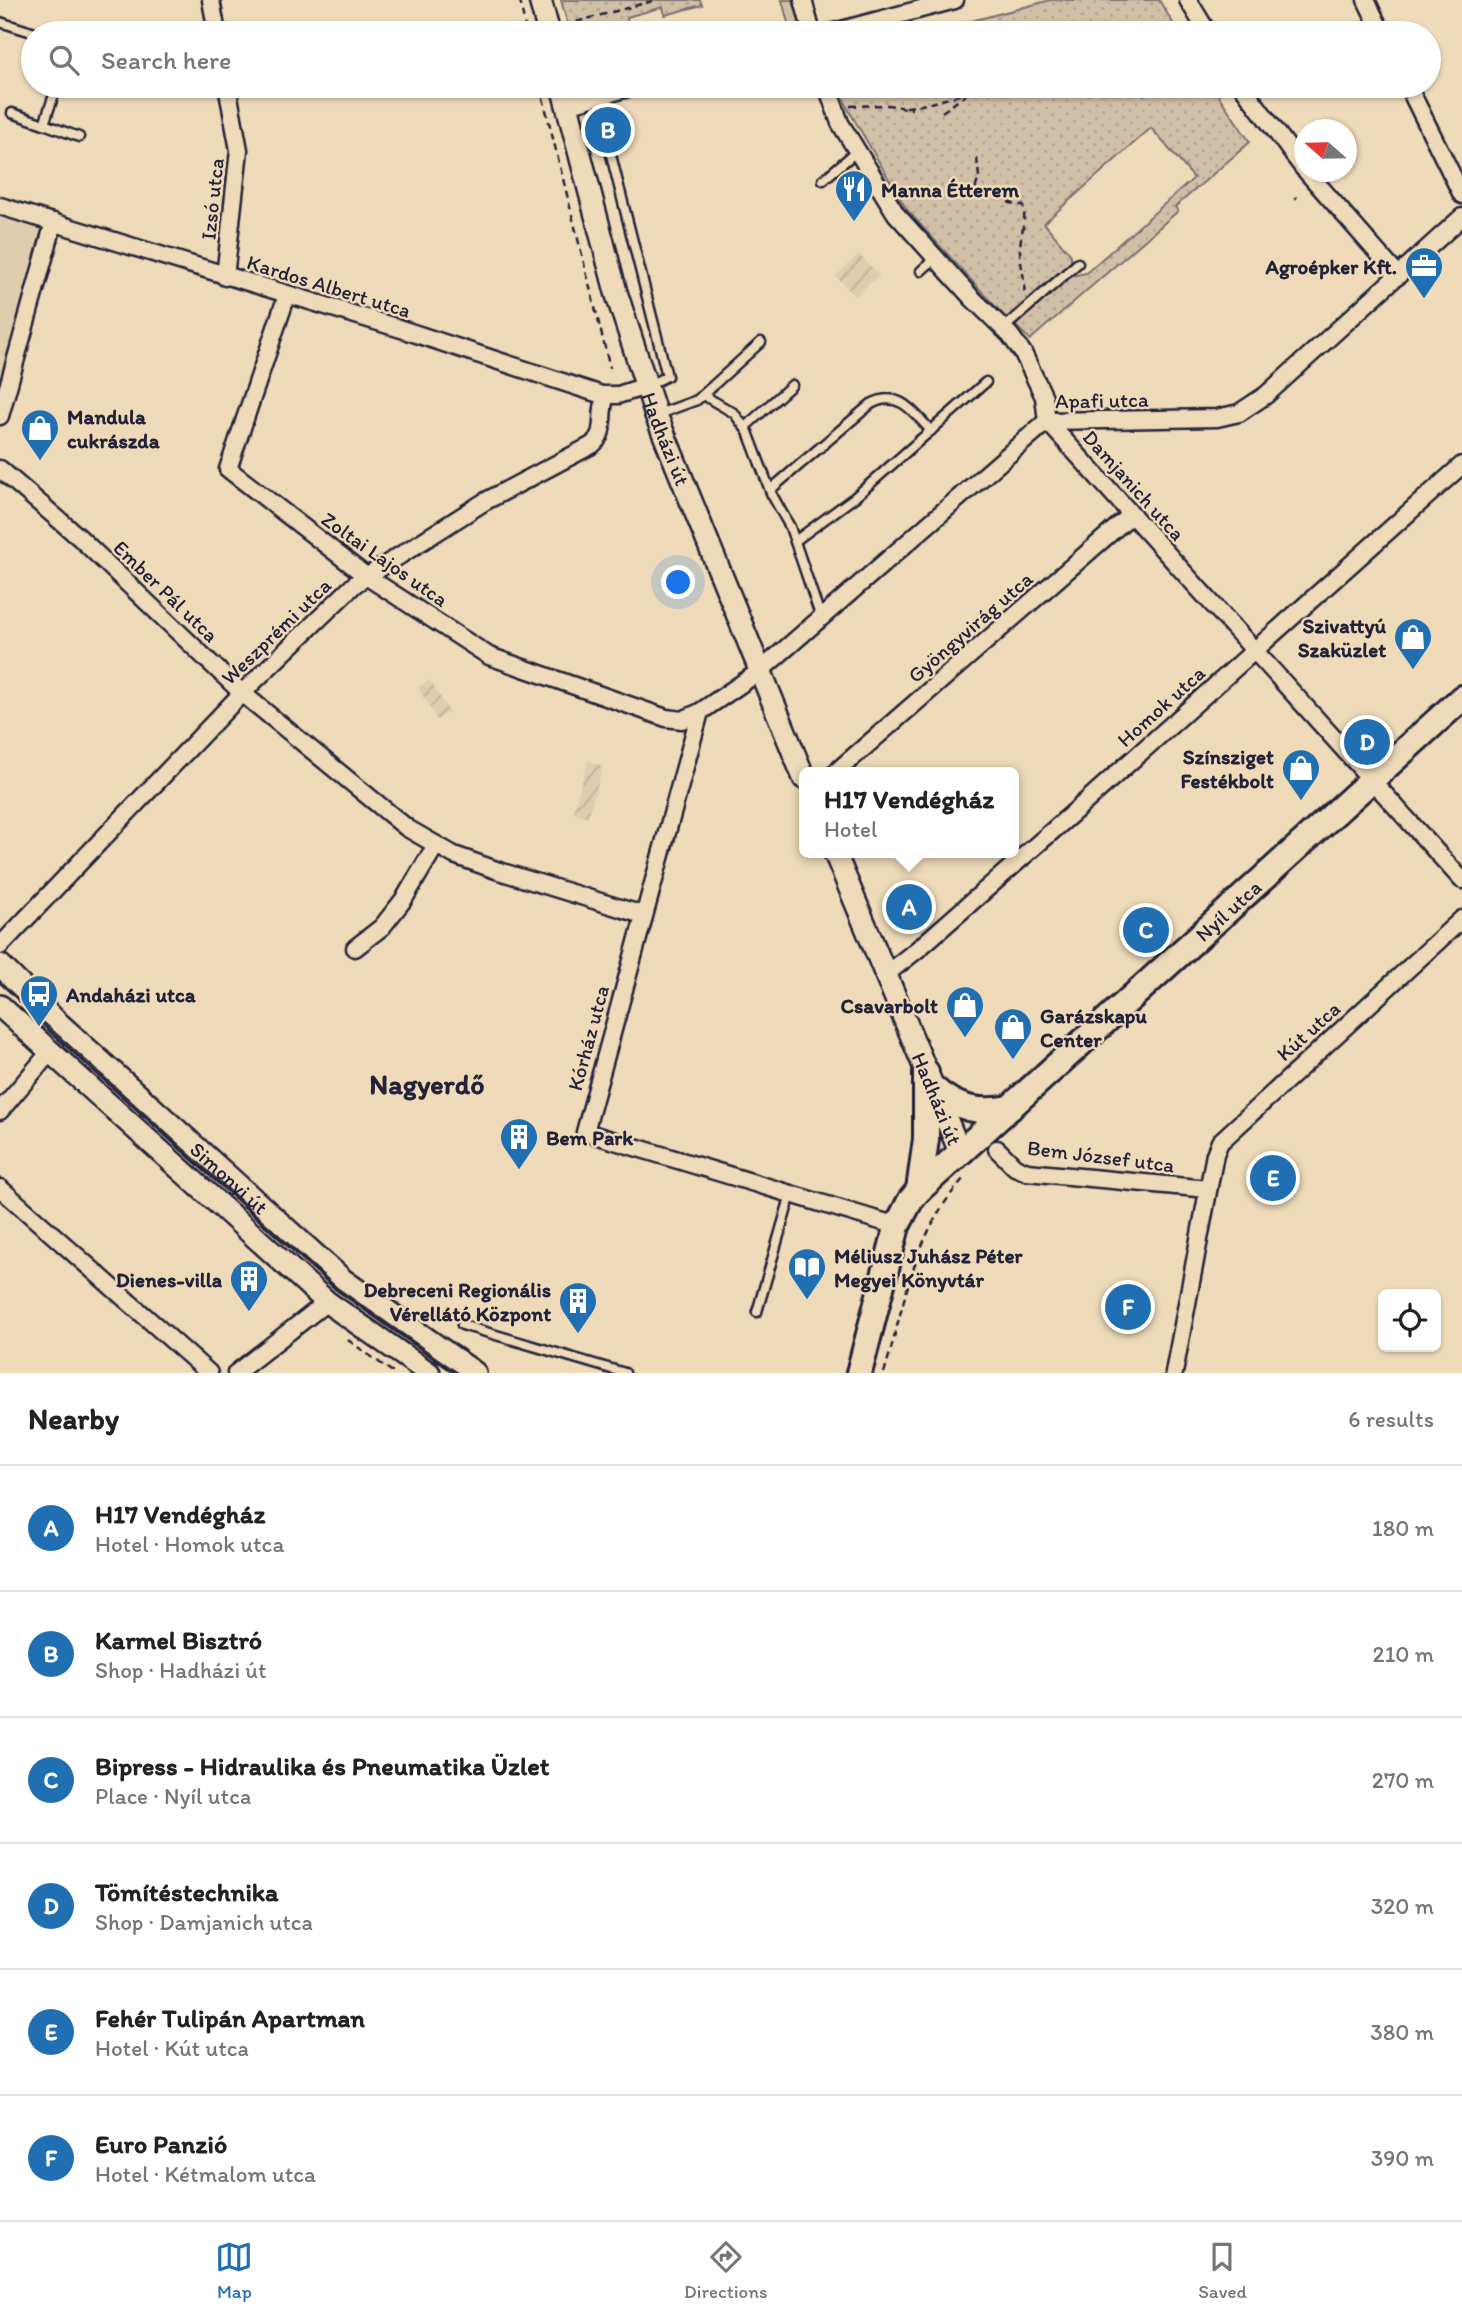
<!DOCTYPE html>
<html lang="en">
<head>
<meta charset="utf-8">
<style>
  body { margin:0; font-family:Itim,sans-serif; background:#f2f2f2; color:#222 }
  .controls { position:absolute; right:21px; bottom:21px; display:grid; overflow:hidden; border-radius:10px; box-shadow:0 2px 5px #0004 }
  .controls button { width:63px; height:63px; display:grid; place-items:center; padding:0; border:0; border-bottom:2px solid #e0e0e0; background:#fff; color:#222; font:35px sans-serif }
  .compass { position:absolute; left:1294px; top:119px; width:63px; height:63px; border-radius:50%; background:#fff; box-shadow:0 2px 5px #0004; rotate:290deg }
  .you { position:absolute; left:679px; top:583px; width:24px; height:24px; margin:-18px; border:5px solid #fff; border-radius:50%; background:#1a73e8; box-shadow:0 0 0 10px #1a73e833 }
  .badge { display:grid; place-items:center; width:46px; height:46px; border-radius:50%; background:#1f6fb2; color:#fff; font-size:23px; font-weight:700 }
  .pin { position:absolute; translate:-50% -50%; border:4px solid #fff; box-shadow:0 2px 7px #0006 }
  .popup { position:absolute; left:799px; top:767px; width:220px; height:91px; box-sizing:border-box; display:grid; place-content:center; border-radius:10px; background:#fff; filter:drop-shadow(0 2px 5px #0005); font-size:23px; white-space:nowrap; color:#767676 }
  .popup b { font-size:26px; color:#222 }
  .popup::after { content:''; position:absolute; left:50%; top:100%; margin-left:-14px; border:14px solid transparent; border-top-color:#fff }
  .list { margin:0; padding:0; list-style:none }
  h2 { display:flex; justify-content:space-between; align-items:center; height:91px; margin:0; padding:0 28px; font-size:30px }
  h2 small { font-size:23px; font-weight:400; color:#767676 }
  .list li { display:grid; grid-template-columns:46px 1fr auto; gap:21px; align-items:center; box-sizing:border-box; height:126px; padding:0 28px; border-top:2px solid #e0e0e0 }
  .list b { display:block; font-size:26px; white-space:nowrap }
  .list p { margin:0; font-size:23px; white-space:nowrap; color:#767676 }
  .list em { font-size:23px; font-style:normal; color:#767676 }
  .icon { flex:none; width:38px; height:38px; fill:none; stroke:currentColor; stroke-width:2; stroke-linecap:round; stroke-linejoin:round }
  .map { position:relative; flex:none; width:1462px; height:1373px; overflow:hidden }
  .search { position:absolute; background:#fff; box-shadow:0 2px 5px #0004; left:21px; right:21px; top:21px; height:77px; display:flex; align-items:center; gap:18px; box-sizing:border-box; padding:0 24px; border-radius:38px; color:#767676; font-size:26px }
  .sheet { height:847px; background:#fff }
  nav { display:flex; justify-content:space-around; align-items:center; box-sizing:border-box; height:98px; border-top:2px solid #e0e0e0; background:#fff; font-size:19px; color:#767676 }
  nav a { display:grid; justify-items:center; gap:4px }
  nav .on { color:#1f6fb2 }
  .map>svg:first-child { display:block }
  .built { fill:#e0cdb0 }
  .industrial { fill:url(#industrial-furrows) }
  .green { fill:#d1c0a7; stroke:#7a7171; stroke-width:2 }
  .park { fill:url(#park-dots); stroke:#7a7171; stroke-width:2 }
  .lines { fill:none; stroke-linecap:round; stroke-linejoin:round }
  .lane-casing { stroke:#22223b; stroke-width:13 }
  .street-casing { stroke:#22223b; stroke-width:21 }
  .secondary-casing { stroke:#22223b; stroke-width:26 }
  .primary-casing { stroke:#22223b; stroke-width:30 }
  .path { stroke:#22223b; stroke-width:2.5; stroke-dasharray:7 5; stroke-linecap:butt }
  .lane { stroke:#efdbb9; stroke-width:8 }
  .street { stroke:#efdbb9; stroke-width:16 }
  .secondary { stroke:#efdbb9; stroke-width:21 }
  .primary { stroke:#efdbb9; stroke-width:24 }
  .tram { stroke:#22223b; stroke-width:2 }
  .labels { text-anchor:middle; dominant-baseline:central; stroke-width:5; stroke-linejoin:round; paint-order:stroke }
  .poi-label { font-size:21px; font-weight:bold; fill:#22223b; stroke:#efdbb9; text-anchor:start }
  .street-label { font-size:21px; fill:#22223b; stroke:#efdbb9 }
  .district-label { font-size:28px; font-weight:bold; fill:#22223b; stroke:#efdbb9 }
</style>
</head>
<body>
<div class="map">
<svg width="1462" height="1373" viewBox="0 0 1462 1373">
  <defs>
    <pattern id="industrial-furrows" width="10" height="10" patternUnits="userSpaceOnUse" patternTransform="scale(1.75)"><rect width="10" height="10" fill="#e0cdb0"/><path d="M-1 1l2-2M0 10L10 0M9 11l2-2" fill="none" stroke="#c0b098"/></pattern>
    <pattern id="park-dots" width="8" height="8" patternUnits="userSpaceOnUse" patternTransform="scale(1.75)"><rect width="8" height="8" fill="#d1c0a7"/><path d="M2 2h.1M6 6h.1" fill="none" stroke="#b3a591" stroke-width="1.8" stroke-linecap="round"/></pattern>
  </defs>
  <rect width="100%" height="100%" fill="#efdbb9"/>
  <filter id="ink" filterUnits="userSpaceOnUse"><feTurbulence type="fractalNoise" baseFrequency=".0143" numOctaves="2"/><feDisplacementMap in="SourceGraphic" scale="14" xChannelSelector="R" yChannelSelector="G"/><feConvolveMatrix kernelMatrix="1 2 1 2 8 2 1 2 1" color-interpolation-filters="sRGB"/></filter>
  <g filter="url(#ink)">
    <!-- built -->
    <polygon class="built" points="0,214 46,228 0,387"/>
    <!-- industrial -->
    <g class="industrial">
      <polygon points="859,254 879,275 855,297 836,276"/>
      <polygon points="430,680 449,712 437,720 418,687"/>
      <polygon points="588,761 603,766 588,817 573,812"/>
    </g>
    <!-- green -->
    <polygon class="green" points="782,0 795,0 800,19 798,28 790,30"/>
    <!-- park -->
    <g class="park">
      <polygon points="561,0 700,0 702,5 665,15 663,7 627,17 628,25 597,33 570,33"/>
      <polygon points="1051,0 1159,0 1179,33 926,33"/>
      <polygon points="839,86 1212,86 1250,142 1175,207 1178,211 1030,340 1016,326 1020,319 1073,272 1076,275 1086,273 1194,178 1151,128 1044,223 1071,255 1071,262 1006,318 907,210 848,109"/>
    </g>
    <g class="lines">
      <defs>
        <g id="lane">
          <polyline points="0,22 35,33"/>
          <polyline points="12,113 44,124 57,86"/>
          <polyline points="44,124 79,137"/>
          <polyline points="610,151 667,376 649,385"/>
          <polyline points="823,180 857,151"/>
          <polyline points="921,271 935,258"/>
          <polyline points="1003,329 1078,263"/>
          <polyline points="703,395 734,413 748,432 771,493 790,527 821,618"/>
          <polyline points="656,415 697,400 761,342"/>
          <polyline points="745,427 792,385"/>
          <path d="M770,490L871,404C898,389 914,412 931,431"/>
          <polyline points="795,541 855,497 986,382"/>
          <polyline points="757,1312 791,1194"/>
          <polyline points="462,1325 625,1373"/>
        </g>
        <g id="street">
          <polyline points="211,0 217,33"/>
          <polyline points="803,0 812,33"/>
          <polyline points="1188,0 1208,33"/>
          <polyline points="1366,0 1382,33"/>
          <polyline points="830,33 955,0"/>
          <polyline points="827,86 840,123 896,214 972,298 1010,335 1023,353 1044,397 1047,421 1462,880"/>
          <polyline points="1242,86 1304,169"/>
          <polyline points="1408,86 1462,195"/>
          <polyline points="567,105 636,86"/>
          <polyline points="1307,172 1398,276"/>
          <polyline points="0,206 398,328 602,395 618,395 646,386"/>
          <polyline points="225,277 239,150 227,86"/>
          <polyline points="287,295 228,469 366,576 489,656 666,718 682,720 700,712"/>
          <polyline points="0,416 54,222"/>
          <polyline points="0,469 80,538 242,693 407,828 454,855 499,871 643,915"/>
          <polyline points="836,772 1132,514"/>
          <path d="M0,946L242,693L355,584L484,502L592,445C608,432 598,414 606,396"/>
          <polyline points="355,948 382,927 404,899 436,845"/>
          <polyline points="885,975 918,949 1074,812 1462,465"/>
          <polyline points="0,1111 50,1052"/>
          <polyline points="997,1149 1015,1167 1027,1172 1208,1189"/>
          <polyline points="0,1188 209,1373"/>
          <polyline points="897,1226 585,1132 700,712 760,671 1047,421 1217,418 1239,413 1266,395 1462,217"/>
          <polyline points="236,1373 327,1302"/>
          <polyline points="1174,1373 1215,1154 1220,1142 1462,919"/>
        </g>
        <g id="secondary">
          <polyline points="540,0 549,33"/>
          <path id="s1" d="M562,86L616,292L656,415L804,778"/>
          <path id="s2" d="M835,853L960,1152"/>
          <path id="s3" d="M0,965L55,1020L343,1280L475,1373"/>
          <polyline points="0,1006 327,1302 429,1373"/>
        </g>
        <g id="primary">
          <path d="M933,1088C956,1109 980,1114 1010,1108"/>
          <polyline points="919,1190 926,1139 926,1072"/>
          <path id="s4" d="M859,1373L897,1226L910,1201L919,1190L1462,698"/>
        </g>
      </defs>
      <!-- lane casing -->
      <use href="#lane" class="lane-casing"/>
      <!-- street casing -->
      <use href="#street" class="street-casing"/>
      <!-- secondary casing -->
      <use href="#secondary" class="secondary-casing"/>
      <!-- primary casing -->
      <use href="#primary" class="primary-casing"/>
      <!-- path -->
      <g class="path">
        <polyline points="520,0 526,33"/>
        <polyline points="565,25 656,0"/>
        <polyline points="540,86 610,368"/>
        <polyline points="1128,86 1149,97"/>
        <polyline points="850,106 888,105 912,109"/>
        <path d="M906,107C942,105 975,82 1010,94"/>
        <polyline points="942,112 966,95"/>
        <path d="M977,158L979,177L974,193C992,187 1005,206 1023,205C1027,221 1020,234 1020,250C1020,266 1026,279 1024,295"/>
        <polyline points="1294,199 1297,197"/>
        <polyline points="348,1340 394,1373"/>
        <path d="M884,1373C906,1301 912,1237 964,1178"/>
      </g>
      <!-- lane -->
      <use href="#lane" class="lane"/>
      <!-- street -->
      <use href="#street" class="street"/>
      <!-- secondary -->
      <use href="#secondary" class="secondary"/>
      <!-- primary -->
      <use href="#primary" class="primary"/>
      <!-- tram -->
      <polyline class="tram" points="0,983 337,1288 458,1373"/>
    </g>
  </g>
  <!-- icons -->
  <defs>
    <symbol id="restaurant-pin" viewBox="-11 -11 22 30"><path d="M0 17L-7.5 6A9.5 9.5 0 1 1 7.5 6Z" fill="#1f6fb2" stroke="#efdbb9"/><path d="M-5-6h1v4h1v-4h1v4h1v-4h1v5L-1.5 .5V6h-2V.5L-5-1ZM5-6V6H3V1.5H1.5Q1.5-4 5-6Z" fill="#fff"/></symbol>
    <symbol id="office-pin" viewBox="-11 -11 22 30"><path d="M0 17L-7.5 6A9.5 9.5 0 1 1 7.5 6Z" fill="#1f6fb2" stroke="#efdbb9"/><path d="M-6-3h4V-5.5h4V-3h4V5H-6ZM-1-4.5V-3h2v-1.5ZM-6 0V1H6V0Z" fill="#fff"/></symbol>
    <symbol id="shop-pin" viewBox="-11 -11 22 30"><path d="M0 17L-7.5 6A9.5 9.5 0 1 1 7.5 6Z" fill="#1f6fb2" stroke="#efdbb9"/><path d="M-5-2.5h2.3a2.7 3.5 0 0 1 5.4 0H5L5.5 6h-11ZM-1.5-2.5h3a1.5 2.3 0 0 0-3 0Z" fill="#fff"/></symbol>
    <symbol id="bus-pin" viewBox="-11 -11 22 30"><path d="M0 17L-7.5 6A9.5 9.5 0 1 1 7.5 6Z" fill="#1f6fb2" stroke="#efdbb9"/><path d="M-5-6H5V4H4V6H2V4H-2V6H-4V4H-5ZM-3.5-4V0h7V-4ZM-3.5 1.2v1.5H-2V1.2ZM2 1.2v1.5H3.5V1.2Z" fill="#fff"/></symbol>
    <symbol id="building-pin" viewBox="-11 -11 22 30"><path d="M0 17L-7.5 6A9.5 9.5 0 1 1 7.5 6Z" fill="#1f6fb2" stroke="#efdbb9"/><path d="M-4-6H4V6H1V3H-1V6H-4ZM-2.5-4.3h1.7v1.8h-1.7ZM.8-4.3h1.7v1.8H.8ZM-2.5-1h1.7V.8h-1.7ZM.8-1h1.7V.8H.8Z" fill="#fff"/></symbol>
    <symbol id="library-pin" viewBox="-11 -11 22 30"><path d="M0 17L-7.5 6A9.5 9.5 0 1 1 7.5 6Z" fill="#1f6fb2" stroke="#efdbb9"/><path d="M-6-4Q-3-5.5-.7-3.5V5Q-3 3-6 4ZM6-4Q3-5.5 .7-3.5V5Q3 3 6 4Z" fill="#fff"/></symbol>
  </defs>
  <g fill-rule="evenodd">
    <use href="#restaurant-pin" x="832" y="167" width="44" height="60"/>
    <use href="#office-pin" x="1402" y="244" width="44" height="60"/>
    <use href="#shop-pin" x="18" y="406" width="44" height="60"/>
    <use href="#shop-pin" x="1391" y="615" width="44" height="60"/>
    <use href="#shop-pin" x="1279" y="746" width="44" height="60"/>
    <use href="#bus-pin" x="17" y="972" width="44" height="60"/>
    <use href="#shop-pin" x="943" y="983" width="44" height="60"/>
    <use href="#shop-pin" x="991" y="1005" width="44" height="60"/>
    <use href="#building-pin" x="497" y="1115" width="44" height="60"/>
    <use href="#library-pin" x="785" y="1245" width="44" height="60"/>
    <use href="#building-pin" x="227" y="1257" width="44" height="60"/>
    <use href="#building-pin" x="556" y="1279" width="44" height="60"/>
  </g>
  <g class="labels">
    <!-- poi labels -->
    <g class="poi-label">
      <text x="881" y="189">Manna Étterem</text>
      <text x="1397" y="266" text-anchor="end">Agroépker Kft.</text>
      <text x="67" y="416">Mandula<tspan x="67" dy="24">cukrászda</tspan></text>
      <text x="1386" y="625" text-anchor="end">Szivattyú<tspan x="1386" dy="24">Szaküzlet</tspan></text>
      <text x="1274" y="756" text-anchor="end">Színsziget<tspan x="1274" dy="24">Festékbolt</tspan></text>
      <text x="66" y="994">Andaházi utca</text>
      <text x="938" y="1005" text-anchor="end">Csavarbolt</text>
      <text x="1040" y="1015">Garázskapu<tspan x="1040" dy="24">Center</tspan></text>
      <text x="546" y="1137">Bem Park</text>
      <text x="834" y="1255">Méliusz Juhász Péter<tspan x="834" dy="24">Megyei Könyvtár</tspan></text>
      <text x="222" y="1279" text-anchor="end">Dienes-villa</text>
      <text x="551" y="1289" text-anchor="end">Debreceni Regionális<tspan x="551" dy="24">Vérellátó Központ</tspan></text>
    </g>
    <!-- street labels -->
    <g class="street-label">
      <text transform="translate(212 199) rotate(-84)">Izsó utca</text>
      <text transform="translate(329 286) rotate(17)">Kardos Albert utca</text>
      <text transform="translate(1102 400) rotate(-1)">Apafi utca</text>
      <text stroke="none"><textPath href="#s1" startOffset="368">Hadházi út</textPath></text>
      <text transform="translate(1134 485) rotate(48)">Damjanich utca</text>
      <text transform="translate(385 559) rotate(35)">Zoltai Lajos utca</text>
      <text transform="translate(166 591) rotate(44)">Ember Pál utca</text>
      <text transform="translate(970 627) rotate(-41)">Gyöngyvirág utca</text>
      <text transform="translate(276 631) rotate(-44)">Weszprémi utca</text>
      <text transform="translate(1161 706) rotate(-42)">Homok utca</text>
      <text stroke="none"><textPath href="#s4" startOffset="611">Nyíl utca</textPath></text>
      <text transform="translate(1308 1031) rotate(-42)">Kút utca</text>
      <text transform="translate(588 1038) rotate(-75)">Kórház utca</text>
      <text stroke="none"><textPath href="#s2" startOffset="266">Hadházi út</textPath></text>
      <text transform="translate(1101 1156) rotate(7)">Bem József utca</text>
      <text stroke="none"><textPath href="#s3" startOffset="313">Simonyi út</textPath></text>
    </g>
    <!-- district labels -->
    <g class="district-label">
      <text x="427" y="1084">Nagyerdő</text>
    </g>
  </g>
</svg>
<div class="controls">
<button><svg class="icon" aria-label="locate" viewBox="0 0 24 24"><circle cx="12" cy="12" r="6"/><path d="M12 2v4M12 18v4M2 12h4M18 12h4"/></svg></button>
</div>
<svg class="compass" viewBox="-18 -18 36 36"><path d="M0-13l5 13h-10z" fill="#e53935"/><path d="M0 13l5-13h-10z" fill="#767676"/></svg>
<div class="you"></div>
<div class="pin badge" style="left:909px;top:907px">A</div>
<div class="popup"><b>H17 Vendégház</b>Hotel</div>
<div class="pin badge" style="left:608px;top:130px">B</div>
<div class="pin badge" style="left:1146px;top:930px">C</div>
<div class="pin badge" style="left:1367px;top:742px">D</div>
<div class="pin badge" style="left:1273px;top:1178px">E</div>
<div class="pin badge" style="left:1128px;top:1307px">F</div>
<div class="search"><svg class="icon" aria-label="search" viewBox="0 0 24 24"><circle cx="10" cy="10" r="6"/><path d="M15 15l6 6"/></svg>Search here</div>
</div>
<section class="sheet">
<h2>Nearby<small>6 results</small></h2>
<ul class="list">
<li><span class="badge">A</span><div><b>H17 Vendégház</b><p>Hotel · Homok utca</p></div><em>180 m</em></li>
<li><span class="badge">B</span><div><b>Karmel Bisztró</b><p>Shop · Hadházi út</p></div><em>210 m</em></li>
<li><span class="badge">C</span><div><b>Bipress - Hidraulika és Pneumatika Üzlet</b><p>Place · Nyíl utca</p></div><em>270 m</em></li>
<li><span class="badge">D</span><div><b>Tömítéstechnika</b><p>Shop · Damjanich utca</p></div><em>320 m</em></li>
<li><span class="badge">E</span><div><b>Fehér Tulipán Apartman</b><p>Hotel · Kút utca</p></div><em>380 m</em></li>
<li><span class="badge">F</span><div><b>Euro Panzió</b><p>Hotel · Kétmalom utca</p></div><em>390 m</em></li>
</ul>
</section>
<nav>
<a class="on"><svg class="icon" aria-label="map" viewBox="0 0 24 24"><path d="M3 6l6-2 6 2 6-2v14l-6 2-6-2-6 2zM9 4v14M15 6v14"/></svg>Map</a>
<a><svg class="icon" aria-label="directions" viewBox="0 0 24 24"><path d="M12 3l9 9-9 9-9-9zM9 14v-3h6M13 9l2 2-2 2"/></svg>Directions</a>
<a><svg class="icon" aria-label="saved" viewBox="0 0 24 24"><path d="M7 4h10v16l-5-4-5 4z"/></svg>Saved</a>
</nav>
</body>
</html>
